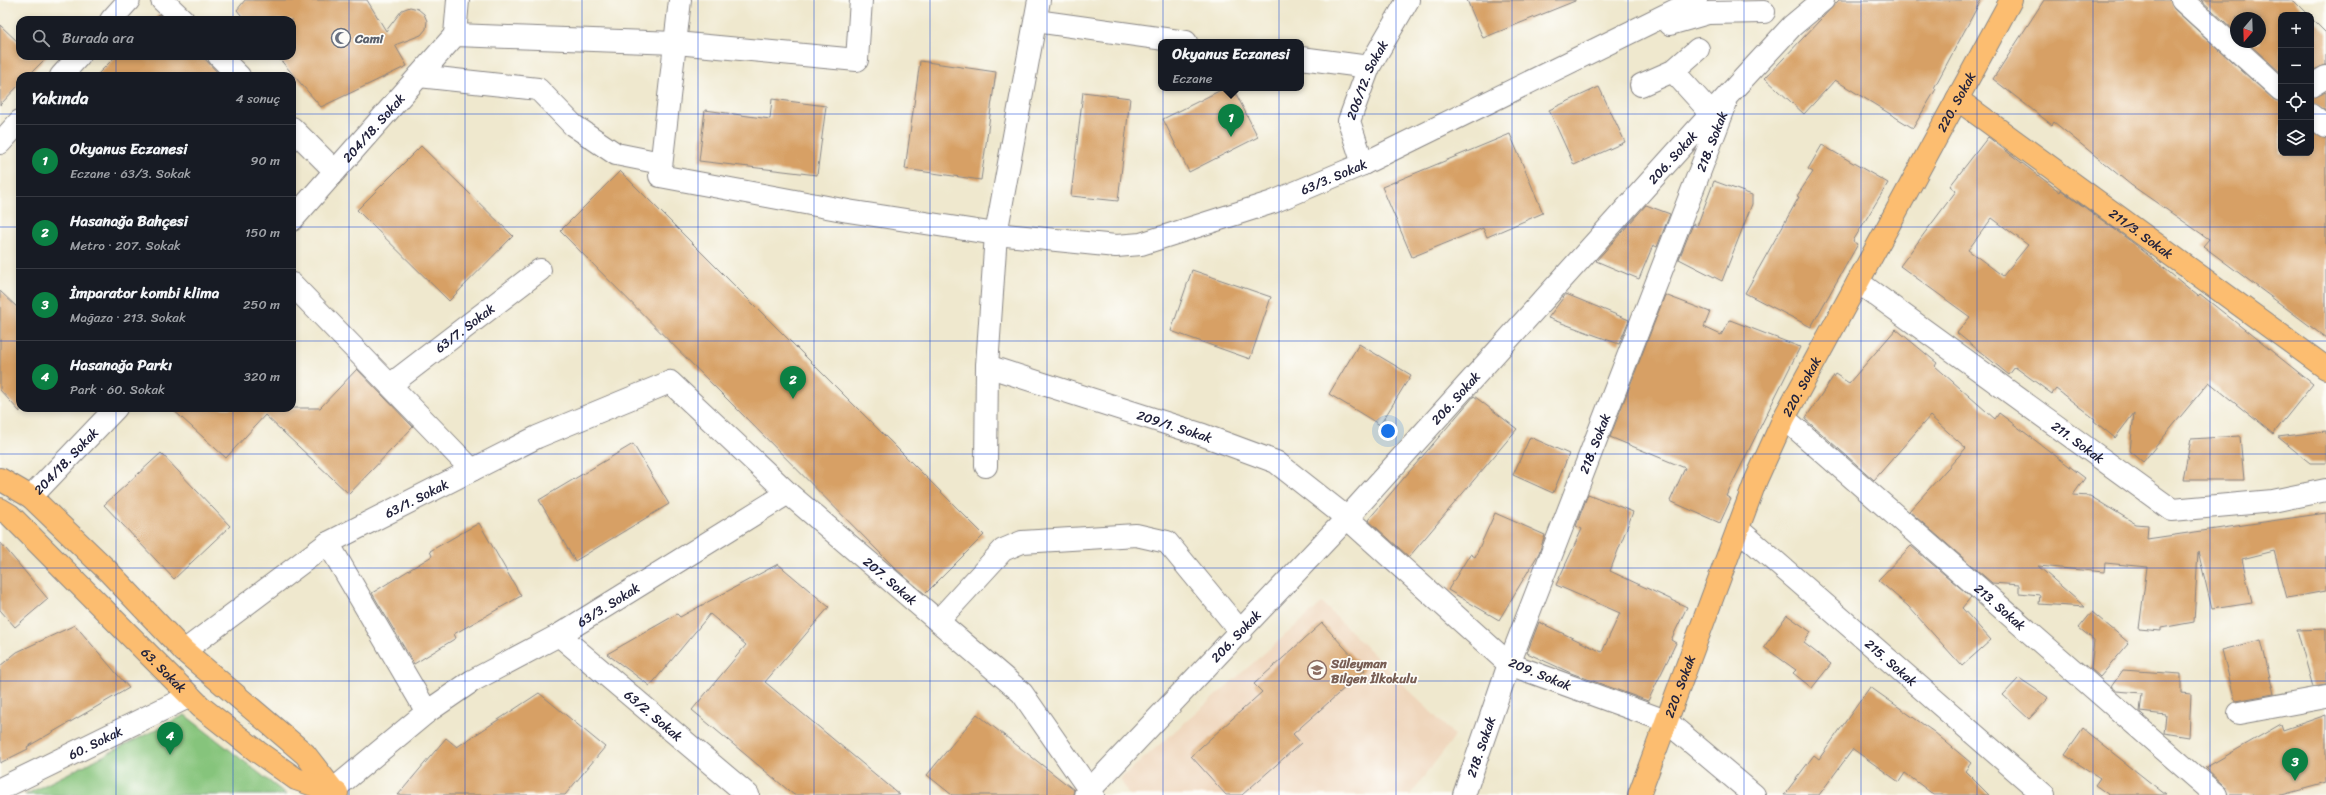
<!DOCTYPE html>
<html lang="tr">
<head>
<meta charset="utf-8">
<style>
  body { margin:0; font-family:Sriracha,sans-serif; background:#242831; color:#f1f3f6 }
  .controls { position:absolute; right:12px; top:12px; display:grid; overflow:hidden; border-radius:8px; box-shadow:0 2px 6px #0003 }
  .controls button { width:36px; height:36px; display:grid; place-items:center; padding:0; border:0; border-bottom:1px solid #363941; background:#171b24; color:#f1f3f6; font:20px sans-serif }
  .compass { position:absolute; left:2230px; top:12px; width:36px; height:36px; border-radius:50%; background:#171b24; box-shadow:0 2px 6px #0003; rotate:199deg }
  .you { position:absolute; left:1388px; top:431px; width:14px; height:14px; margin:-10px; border:3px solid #fff; border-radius:50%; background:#1a73e8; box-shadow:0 0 0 6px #1a73e833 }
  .badge { display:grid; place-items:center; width:26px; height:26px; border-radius:50%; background:#0b8043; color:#fff; font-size:13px; font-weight:700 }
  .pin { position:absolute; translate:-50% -33px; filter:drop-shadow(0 1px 2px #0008) }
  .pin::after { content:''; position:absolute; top:21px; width:14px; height:12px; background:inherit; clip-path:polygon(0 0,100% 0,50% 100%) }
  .popup { position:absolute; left:1158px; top:39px; width:146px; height:52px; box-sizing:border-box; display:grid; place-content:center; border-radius:8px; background:#171b24; filter:drop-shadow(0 1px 3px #0005); font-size:13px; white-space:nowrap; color:#9ea1a6 }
  .popup b { font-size:15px; color:#f1f3f6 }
  .popup::after { content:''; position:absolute; left:50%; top:100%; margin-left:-8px; border:8px solid transparent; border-top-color:#171b24 }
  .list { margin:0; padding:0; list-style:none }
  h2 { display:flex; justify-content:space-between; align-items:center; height:52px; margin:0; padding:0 16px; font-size:17px }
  h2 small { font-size:13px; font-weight:400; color:#9ea1a6 }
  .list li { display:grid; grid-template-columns:26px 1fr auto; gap:12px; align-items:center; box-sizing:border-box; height:72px; padding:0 16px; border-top:1px solid #363941 }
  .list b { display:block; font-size:15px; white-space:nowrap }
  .list p { margin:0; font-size:13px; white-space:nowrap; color:#9ea1a6 }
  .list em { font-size:13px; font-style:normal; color:#9ea1a6 }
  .icon { flex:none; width:22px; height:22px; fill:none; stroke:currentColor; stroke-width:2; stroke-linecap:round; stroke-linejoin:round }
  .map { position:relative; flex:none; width:2326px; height:795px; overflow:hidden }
  .search { position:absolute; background:#171b24; box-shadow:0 2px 6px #0003; left:16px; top:16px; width:280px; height:44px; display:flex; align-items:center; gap:10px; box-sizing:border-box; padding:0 14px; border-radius:12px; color:#9ea1a6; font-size:15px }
  .panel { position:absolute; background:#171b24; box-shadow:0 2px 6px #0003; left:16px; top:72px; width:280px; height:340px; border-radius:12px }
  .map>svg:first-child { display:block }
  .built { fill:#efd6bc }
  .green { fill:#86c47b; stroke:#54735b }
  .building { fill:#d7a065; fill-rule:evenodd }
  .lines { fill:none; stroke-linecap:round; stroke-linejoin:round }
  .minor-casing { stroke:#888584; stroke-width:24 }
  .major-casing { stroke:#888584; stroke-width:24 }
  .minor { stroke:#fff; stroke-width:22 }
  .major { stroke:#fcbd6f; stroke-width:22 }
  .grid { fill:none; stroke:#1d4ed8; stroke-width:1; stroke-opacity:0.55 }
  .labels { text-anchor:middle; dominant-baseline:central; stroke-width:3.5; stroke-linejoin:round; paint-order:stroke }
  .worship-label { font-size:13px; font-weight:bold; fill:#5b616d; stroke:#fdfcf7; text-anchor:start }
  .street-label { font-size:13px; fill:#22223b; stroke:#fdfcf7 }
  .education-label { font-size:13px; font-weight:bold; fill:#785e54; stroke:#fdfcf7; text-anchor:start }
</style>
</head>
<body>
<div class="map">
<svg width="2326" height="795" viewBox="0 0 2326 795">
  <rect width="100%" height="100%" fill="#fdfcf7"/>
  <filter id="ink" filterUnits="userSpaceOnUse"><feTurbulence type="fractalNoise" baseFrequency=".025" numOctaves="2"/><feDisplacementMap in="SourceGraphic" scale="8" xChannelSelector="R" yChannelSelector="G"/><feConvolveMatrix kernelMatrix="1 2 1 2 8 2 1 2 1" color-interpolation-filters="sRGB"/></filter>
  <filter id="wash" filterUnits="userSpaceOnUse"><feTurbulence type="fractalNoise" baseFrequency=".012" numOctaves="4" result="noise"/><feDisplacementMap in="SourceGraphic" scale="16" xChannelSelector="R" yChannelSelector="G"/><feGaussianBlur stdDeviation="0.9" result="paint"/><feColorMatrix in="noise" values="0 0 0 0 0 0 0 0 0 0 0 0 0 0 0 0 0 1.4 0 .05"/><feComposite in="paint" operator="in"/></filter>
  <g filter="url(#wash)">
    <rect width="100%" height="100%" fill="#efe8ce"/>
    <!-- built -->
    <polygon class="built" points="1322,603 1455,736 1410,795 1129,795 1120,779"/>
    <!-- green -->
    <polygon class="green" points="185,715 287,795 25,795"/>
    <g id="blocks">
      <!-- building -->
      <g class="building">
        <polygon points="245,0 367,0 386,31 402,10 410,7 418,9 424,14 427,21 426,29 421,35 395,45 407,66 321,107 277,56 292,56 292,20 245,20 237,10"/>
        <polygon points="1467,0 1575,0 1575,1 1483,38"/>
        <polygon points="1839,0 1981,0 1934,88 1936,89 1913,128 1835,80 1804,114 1765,78"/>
        <polygon points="2044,0 2170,0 2174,9 2273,99 2281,102 2281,153 2311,153 2311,131 2326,139 2326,338 2203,246 2209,239 2131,185 2054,122 2052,125 1993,79"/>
        <polygon points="2201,0 2293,0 2308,15 2281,15 2281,73 2247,42 2260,42 2260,18 2236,18 2236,32"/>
        <polygon points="159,14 165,20 153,20"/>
        <polygon points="2311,18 2326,33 2326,65 2311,71"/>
        <polygon points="0,25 20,44 20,56 48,56 28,76 20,76 20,84 0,105"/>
        <polygon points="116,56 202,56 221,76 96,76"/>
        <polygon points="920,61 996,72 981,180 905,169"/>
        <polygon points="1599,87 1625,142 1574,165 1549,110"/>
        <polygon points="1225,88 1233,88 1258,137 1189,172 1163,119"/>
        <polygon points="1083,92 1130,98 1118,201 1071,196"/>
        <polygon points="2326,92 2326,111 2311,103 2311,98"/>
        <polygon points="772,99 826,106 817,175 699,161 705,110 770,119"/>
        <polygon points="1510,134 1543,213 1487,237 1483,228 1412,257 1382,187"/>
        <path d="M1988,137L2060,192L2061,190L2136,245L2198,296L2200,294L2313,384L2273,434L2209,382L2143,462L2130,451L2134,413L2115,438L2094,421L2095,419L2056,389L2052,394L2015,367L2009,375L1957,333L1970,317L1900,266L1956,191L1950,186ZM1992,218L2028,245L2003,276L1968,250Z"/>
        <polygon points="1822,145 1888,183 1853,241 1858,244 1811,327 1745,293 1799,197 1797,196 1813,172 1808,169"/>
        <polygon points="421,146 513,236 449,301 357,210"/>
        <polygon points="620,171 984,535 925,594 896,569 560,231"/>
        <polygon points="1714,181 1752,195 1752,204 1722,281 1679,259 1693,224 1697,226"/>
        <polygon points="1646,205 1670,214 1657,247 1653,245 1639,279 1596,261"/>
        <polygon points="1192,270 1271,297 1250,359 1171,331"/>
        <polygon points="0,291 20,310 20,412 0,390"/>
        <polygon points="1566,294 1629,320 1619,344 1548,318"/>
        <polygon points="1665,295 1710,312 1704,327 1721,335 1730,320 1800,347 1726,496 1731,499 1720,523 1670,501 1685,468 1610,437"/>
        <polygon points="1896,329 1937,363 1935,366 1995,419 1999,413 2085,478 2073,495 2090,496 2136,524 2148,525 2147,539 2326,513 2326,591 2287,598 2274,551 2242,559 2252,603 2212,609 2198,551 2194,622 2161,628 2161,631 2139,629 2147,567 2105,563 2104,572 2038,566 2085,607 2039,604 2040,595 2019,593 2019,585 1992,583 1909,511 1966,448 1930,416 1874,480 1805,419 1835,374 1849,383"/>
        <polygon points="1359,344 1411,375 1380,425 1329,394"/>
        <polygon points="357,369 413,427 349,494 265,415 226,458 171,408 320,408"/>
        <polygon points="1474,396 1517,429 1409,557 1368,520"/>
        <polygon points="2326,431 2326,463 2310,463 2278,437"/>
        <polygon points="2240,436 2244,480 2183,480 2191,439"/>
        <polygon points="1530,437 1569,454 1553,493 1513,475"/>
        <polygon points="633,444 669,504 575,561 539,500"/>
        <polygon points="161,453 230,526 174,579 104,505"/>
        <polygon points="1588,494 1633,512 1610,571 1687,607 1671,640 1676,643 1648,701 1571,673 1527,653 1539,622 1602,652 1620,613 1556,585 1582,529 1576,526"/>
        <polygon points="1495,513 1545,535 1539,553 1499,620 1448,590 1470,554 1475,557"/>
        <polygon points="479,523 521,596 454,634 456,638 414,664 372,593 432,556 430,551"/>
        <polygon points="0,542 48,599 15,627 0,610"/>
        <polygon points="1911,546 1971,597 1962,608 1991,640 1962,666 1908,606 1878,580"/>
        <polygon points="778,564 829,607 765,682 900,795 794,795 692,710 746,645 710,614 650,686 607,654 677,614 680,617"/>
        <polygon points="2092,612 2129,643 2100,677 2091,669 2094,640 2079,628"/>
        <polygon points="1787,615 1811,632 1804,643 1831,664 1812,688 1793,673 1796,670 1764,647"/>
        <polygon points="1322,623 1365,670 1293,734 1301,743 1242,795 1226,795 1191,756 1262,692 1254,684"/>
        <polygon points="75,625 129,688 27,747 28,749 0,763 0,666 17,652"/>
        <polygon points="2326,629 2326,685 2313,687 2297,630"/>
        <polygon points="2261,640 2274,694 2235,701 2222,650"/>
        <polygon points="2123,670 2181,674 2181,693 2191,694 2189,737 2164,733 2166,715 2140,712 2142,693 2116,691 2111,687"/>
        <polygon points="2019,678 2049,698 2029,719 2003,695"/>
        <polygon points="1870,687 1934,732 1971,763 1965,771 1989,795 1934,795 1905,773 1899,782 1853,749 1819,795 1784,795 1814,755 1819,759"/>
        <polygon points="539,693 605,747 565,795 398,795 446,738 457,747"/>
        <polygon points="977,714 1074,790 1073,795 952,795 927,775"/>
        <polygon points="2326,715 2326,783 2282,795 2228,795 2224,786 2205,768 2281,724 2283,730"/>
        <polygon points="2083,729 2104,746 2166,795 2109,795 2095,785 2100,778 2065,755"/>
      </g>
    </g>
  </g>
  <g filter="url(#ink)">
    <use href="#blocks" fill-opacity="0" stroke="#888584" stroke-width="1"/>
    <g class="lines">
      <defs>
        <g id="minor">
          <polyline points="162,0 183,20"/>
          <path id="s1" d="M680,0L660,176L848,211L996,234L1116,246L1141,244L1273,202L1363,164L1696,0"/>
          <polyline points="2182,0 2281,90"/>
          <polyline points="111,20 129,0"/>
          <polyline points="1036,21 1186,42"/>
          <polyline points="1670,24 1708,13 1764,12"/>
          <polyline points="455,35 676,43 857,60 861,0"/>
          <polyline points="455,35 458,0"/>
          <polyline points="219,56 239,76"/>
          <polyline points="1301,58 1369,67"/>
          <polyline points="1673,71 1712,114"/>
          <polyline points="61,76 79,56"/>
          <polyline points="419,76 538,89 573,125 616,154 661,163"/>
          <polyline points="1641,85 1673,71 1698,49"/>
          <polyline points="2311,86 2326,77"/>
          <polyline points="2311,115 2326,127"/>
          <polyline points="292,128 335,171"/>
          <polyline points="0,143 20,121"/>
          <path id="s2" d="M1363,164L1349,121L1369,67L1408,0"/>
          <path id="s3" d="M292,220L455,35"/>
          <path id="s4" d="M1858,282L2172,510L2273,501L2326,490"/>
          <polyline points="292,284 472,470"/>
          <path id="s5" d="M987,366L1203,435L1276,462L1347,518L1509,664L1666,721L1754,795"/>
          <path id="s6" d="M390,385L540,270"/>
          <path id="s7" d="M1784,418L2216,795"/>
          <polyline points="986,466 987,366 996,234 1039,0"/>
          <path id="s8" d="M31,497L116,408"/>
          <path id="s9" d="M1738,529L2044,795"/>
          <polyline points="328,543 427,712"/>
          <polyline points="938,621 1003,550 1022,542 1136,535 1167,542 1241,632"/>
          <path id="s10" d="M559,635L748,795"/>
          <path id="s11" d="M184,651L328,543L537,437L670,382L788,493L1022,693L1093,795"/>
          <polyline points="2239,713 2326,697"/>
          <path id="s12" d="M0,789L190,696"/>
          <path id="s13" d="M333,790L427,712L472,681L559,635L788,493"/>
          <path id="s14" d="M1085,795L1347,518L1730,93L1792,26L1823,0"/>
          <path id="s15" d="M1464,795L1509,664L1725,106"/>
        </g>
        <g id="major">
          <path id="s16" d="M1957,99L2326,368"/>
          <polyline points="0,479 31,497 108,571 184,651 305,754 333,790"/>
          <path id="s17" d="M0,509L10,515L201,707L258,752L296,779L337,793"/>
          <path id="s18" d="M1639,795L1756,480L1784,418L2011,0"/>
        </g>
      </defs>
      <!-- minor casing -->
      <use href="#minor" class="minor-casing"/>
      <!-- major casing -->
      <use href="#major" class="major-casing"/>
      <!-- minor -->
      <use href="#minor" class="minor"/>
      <!-- major -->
      <use href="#major" class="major"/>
    </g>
  </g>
  <!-- grid -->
  <path class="grid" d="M116,0V20M233,0V20M349,0V795M465,0V795M582,0V795M698,0V795M814,0V795M930,0V795M1047,0V795M1163,0V795M1279,0V795M1396,0V795M1512,0V795M1628,0V795M1744,0V795M1861,0V795M1977,0V795M2093,0V795M2210,0V795M116,56V76M233,56V76M0,114H20M292,114H2281M2311,114H2326M0,227H20M292,227H2326M0,341H20M292,341H2326M116,408V795M233,408V795M0,454H2326M0,568H2326M0,681H2326"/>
  <!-- icons -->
  <defs>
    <symbol id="mosque-ring" viewBox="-11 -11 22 22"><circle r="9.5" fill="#fdfcf7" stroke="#6b7280" stroke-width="1.5"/><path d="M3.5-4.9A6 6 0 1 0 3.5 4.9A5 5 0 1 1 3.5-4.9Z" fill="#6b7280"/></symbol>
    <symbol id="school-ring" viewBox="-11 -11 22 22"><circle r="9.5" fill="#fdfcf7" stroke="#8d6e63" stroke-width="1.5"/><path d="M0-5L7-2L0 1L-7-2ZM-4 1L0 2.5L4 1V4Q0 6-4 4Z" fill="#8d6e63"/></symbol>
  </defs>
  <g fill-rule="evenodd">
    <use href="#mosque-ring" x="330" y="27" width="22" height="22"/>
    <use href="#school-ring" x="1306" y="659" width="22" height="22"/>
  </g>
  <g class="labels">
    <!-- worship labels -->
    <g class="worship-label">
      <text x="355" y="38">Cami</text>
    </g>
    <!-- street labels -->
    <g class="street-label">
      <text stroke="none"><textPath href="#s2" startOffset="90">206/12. Sokak</textPath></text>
      <text stroke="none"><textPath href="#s18" startOffset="764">220. Sokak</textPath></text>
      <text stroke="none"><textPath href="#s3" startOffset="123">204/18. Sokak</textPath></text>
      <text stroke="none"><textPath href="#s15" startOffset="699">218. Sokak</textPath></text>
      <text stroke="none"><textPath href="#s14" startOffset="867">206. Sokak</textPath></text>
      <text stroke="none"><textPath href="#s1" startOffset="868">63/3. Sokak</textPath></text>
      <text stroke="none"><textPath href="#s16" startOffset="228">211/3. Sokak</textPath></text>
      <text stroke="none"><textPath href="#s6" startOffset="94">63/7. Sokak</textPath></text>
      <text stroke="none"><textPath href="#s18" startOffset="440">220. Sokak</textPath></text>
      <text stroke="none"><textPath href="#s14" startOffset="543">206. Sokak</textPath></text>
      <text stroke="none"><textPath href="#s5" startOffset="197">209/1. Sokak</textPath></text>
      <text stroke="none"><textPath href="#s4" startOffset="272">211. Sokak</textPath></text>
      <text stroke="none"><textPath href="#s15" startOffset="375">218. Sokak</textPath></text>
      <text stroke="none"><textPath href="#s8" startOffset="50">204/18. Sokak</textPath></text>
      <text stroke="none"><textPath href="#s11" startOffset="279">63/1. Sokak</textPath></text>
      <text stroke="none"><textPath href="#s11" startOffset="855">207. Sokak</textPath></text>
      <text stroke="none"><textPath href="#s13" startOffset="333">63/3. Sokak</textPath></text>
      <text stroke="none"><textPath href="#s7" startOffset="287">213. Sokak</textPath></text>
      <text stroke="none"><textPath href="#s14" startOffset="219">206. Sokak</textPath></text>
      <text stroke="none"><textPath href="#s9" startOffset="203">215. Sokak</textPath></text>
      <text stroke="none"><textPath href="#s17" startOffset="230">63. Sokak</textPath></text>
      <text transform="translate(1540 674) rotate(22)">209. Sokak</text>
      <text stroke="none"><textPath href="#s18" startOffset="116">220. Sokak</textPath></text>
      <text stroke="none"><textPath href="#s10" startOffset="124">63/2. Sokak</textPath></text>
      <text stroke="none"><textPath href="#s12" startOffset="106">60. Sokak</textPath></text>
      <text stroke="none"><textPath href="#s15" startOffset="51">218. Sokak</textPath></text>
    </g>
    <!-- education labels -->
    <g class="education-label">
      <text x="1331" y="663">Süleyman<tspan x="1331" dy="15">Bilgen İlkokulu</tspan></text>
    </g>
  </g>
</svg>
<div class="controls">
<button>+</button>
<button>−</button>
<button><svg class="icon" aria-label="locate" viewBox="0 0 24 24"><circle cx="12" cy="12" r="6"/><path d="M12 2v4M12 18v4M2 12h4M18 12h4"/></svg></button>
<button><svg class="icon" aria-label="layers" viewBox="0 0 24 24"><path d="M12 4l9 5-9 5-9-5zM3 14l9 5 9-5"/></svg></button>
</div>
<svg class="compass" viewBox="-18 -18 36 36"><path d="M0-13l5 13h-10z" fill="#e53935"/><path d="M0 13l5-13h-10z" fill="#9ea1a6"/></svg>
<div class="you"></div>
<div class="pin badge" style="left:1231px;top:137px">1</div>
<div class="popup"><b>Okyanus Eczanesi</b>Eczane</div>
<div class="pin badge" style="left:793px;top:399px">2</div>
<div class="pin badge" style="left:2295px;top:781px">3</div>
<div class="pin badge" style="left:170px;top:755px">4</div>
<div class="search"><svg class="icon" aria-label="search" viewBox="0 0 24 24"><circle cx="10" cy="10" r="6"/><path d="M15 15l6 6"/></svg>Burada ara</div>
<section class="panel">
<h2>Yakında<small>4 sonuç</small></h2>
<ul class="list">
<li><span class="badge">1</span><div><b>Okyanus Eczanesi</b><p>Eczane · 63/3. Sokak</p></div><em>90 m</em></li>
<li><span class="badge">2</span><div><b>Hasanağa Bahçesi</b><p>Metro · 207. Sokak</p></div><em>150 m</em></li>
<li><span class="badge">3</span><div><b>İmparator kombi klima</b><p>Mağaza · 213. Sokak</p></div><em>250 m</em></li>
<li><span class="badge">4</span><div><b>Hasanağa Parkı</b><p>Park · 60. Sokak</p></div><em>320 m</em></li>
</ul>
</section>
</div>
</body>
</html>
